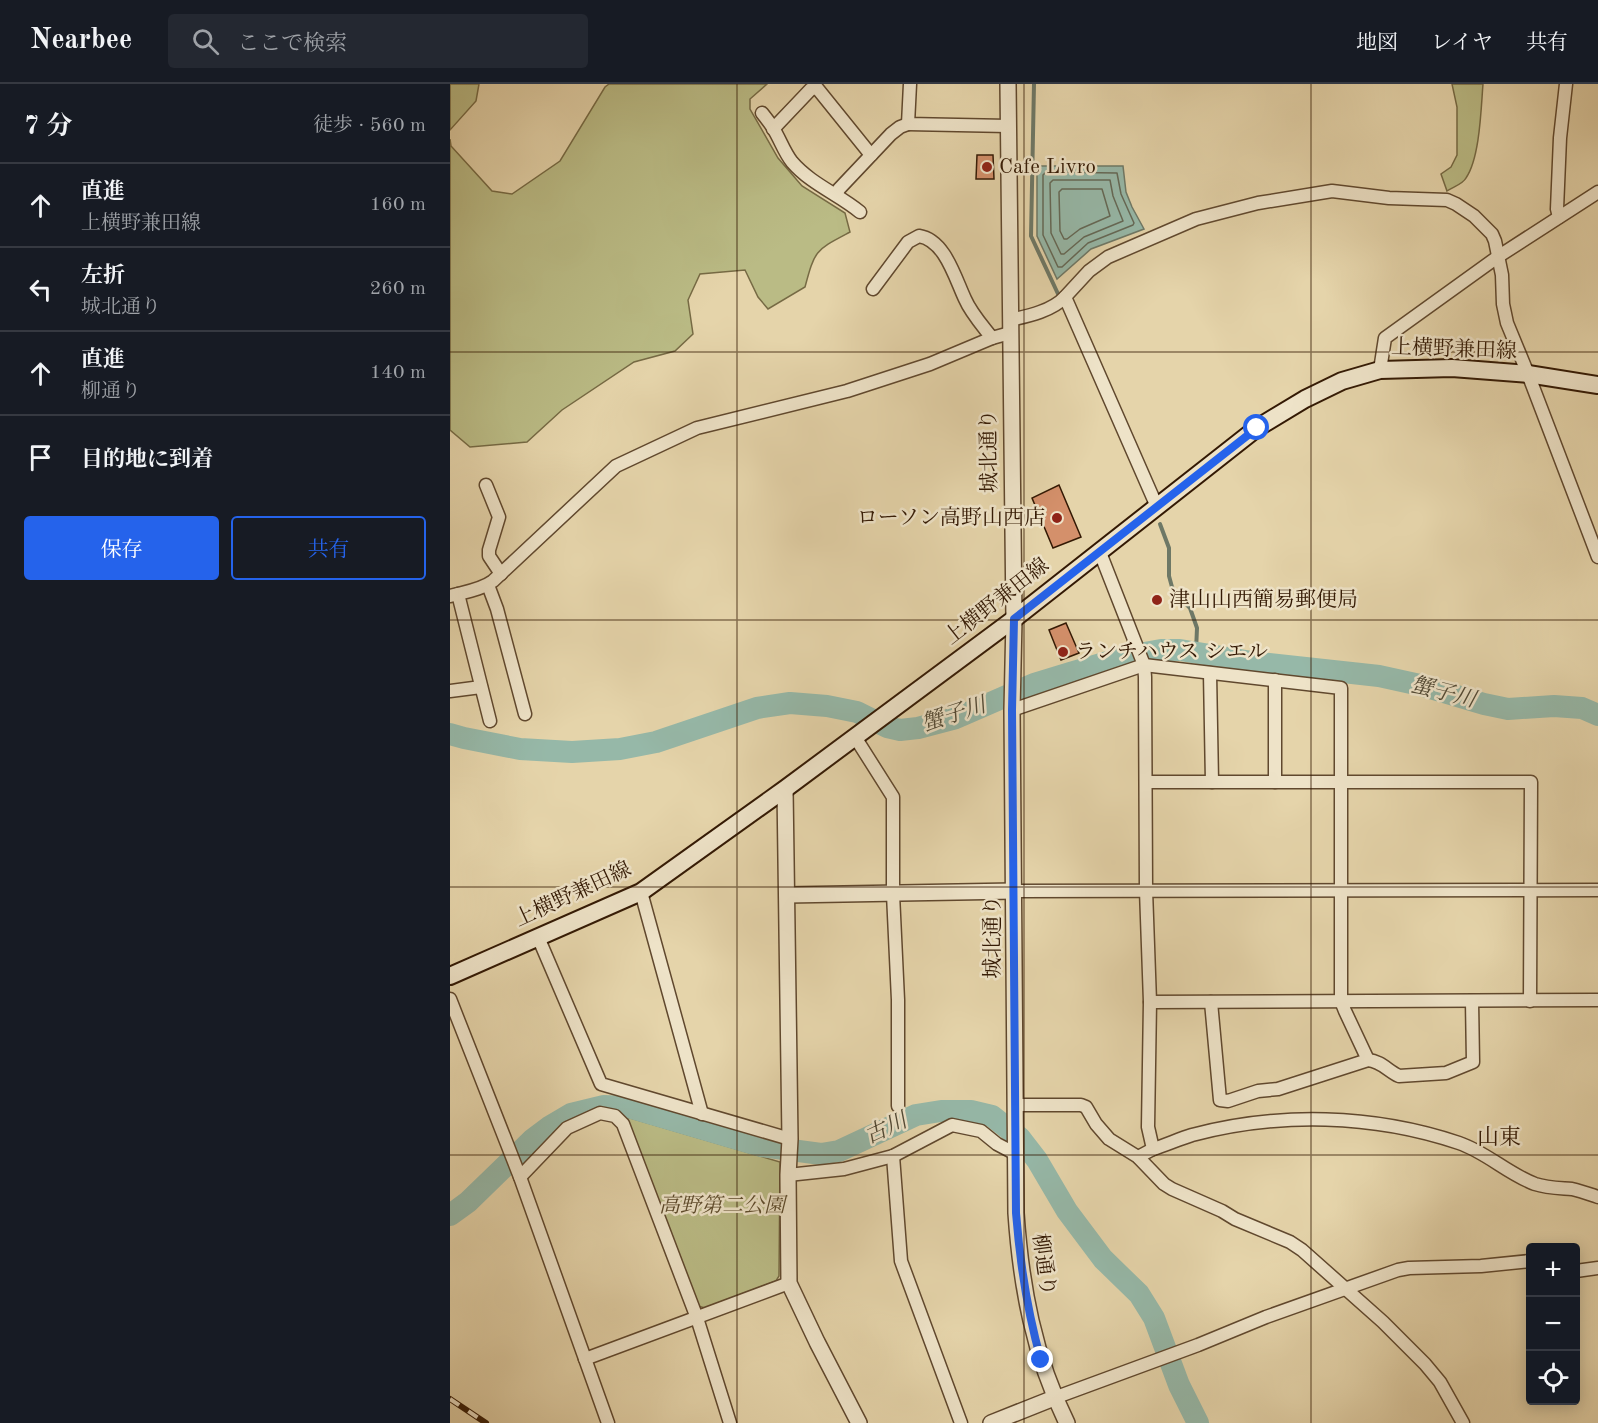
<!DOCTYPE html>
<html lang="ja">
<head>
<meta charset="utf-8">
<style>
  body { margin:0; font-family:"Old Standard TT","Noto Serif JP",serif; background:#242831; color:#f1f3f6 }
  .controls { position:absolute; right:18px; bottom:18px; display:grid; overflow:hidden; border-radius:6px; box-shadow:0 3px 15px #0003 }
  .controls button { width:54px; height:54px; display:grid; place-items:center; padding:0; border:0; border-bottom:2px solid #363941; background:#171b24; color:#f1f3f6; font:30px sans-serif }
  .stop { position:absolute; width:18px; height:18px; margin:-14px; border:4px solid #2563eb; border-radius:50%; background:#fff }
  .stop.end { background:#2563eb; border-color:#fff; box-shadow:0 2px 6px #0008 }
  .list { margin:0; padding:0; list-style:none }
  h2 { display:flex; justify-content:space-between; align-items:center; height:78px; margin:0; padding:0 24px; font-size:26px }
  h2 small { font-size:20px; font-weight:400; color:#9ea1a6 }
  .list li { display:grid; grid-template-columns:39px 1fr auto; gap:18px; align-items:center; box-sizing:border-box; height:84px; padding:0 24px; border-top:2px solid #363941 }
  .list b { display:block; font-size:22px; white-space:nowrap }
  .list p { margin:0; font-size:20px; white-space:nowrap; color:#9ea1a6 }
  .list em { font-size:20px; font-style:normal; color:#9ea1a6 }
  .actions { display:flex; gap:12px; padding:18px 24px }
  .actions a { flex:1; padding:14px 0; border:2px solid #2563eb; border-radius:6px; text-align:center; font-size:21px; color:#2563eb }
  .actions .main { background:#2563eb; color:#fff }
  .icon { flex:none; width:33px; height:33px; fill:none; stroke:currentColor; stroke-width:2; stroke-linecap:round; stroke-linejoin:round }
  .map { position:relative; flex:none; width:1148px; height:1339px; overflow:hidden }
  header { display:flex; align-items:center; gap:36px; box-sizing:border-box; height:84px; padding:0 30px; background:#171b24; border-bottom:2px solid #363941 }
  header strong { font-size:28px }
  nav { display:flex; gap:33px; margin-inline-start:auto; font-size:21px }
  .search { width:420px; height:54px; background:#242831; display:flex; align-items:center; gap:15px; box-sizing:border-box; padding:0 21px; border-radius:6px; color:#9ea1a6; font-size:22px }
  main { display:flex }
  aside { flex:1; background:#171b24 }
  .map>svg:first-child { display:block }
  .green { fill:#babb85; stroke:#766a44; stroke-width:1.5 }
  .water { fill:#96b8a8; stroke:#6e7866; stroke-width:1.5 }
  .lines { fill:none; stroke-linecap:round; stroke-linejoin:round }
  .shore { stroke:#646856; stroke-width:1.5 }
  .stream { stroke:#6e7866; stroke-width:4 }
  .river { stroke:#96b8a8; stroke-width:22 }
  .building { fill:#d4906b; stroke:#331904; stroke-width:1.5 }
  .minor-casing { stroke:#60482e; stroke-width:15 }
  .tertiary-casing { stroke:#60482e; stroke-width:18 }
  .secondary-casing { stroke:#331904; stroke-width:20 }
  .minor { stroke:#eee3c8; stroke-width:12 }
  .tertiary { stroke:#eee3c8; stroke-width:15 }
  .secondary { stroke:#eee3c8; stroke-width:16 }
  .rail-casing { stroke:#331904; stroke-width:6 }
  .rail { stroke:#eee3c8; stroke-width:4; stroke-dasharray:11; stroke-linecap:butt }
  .route { stroke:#2563eb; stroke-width:8 }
  .grid { fill:none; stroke:#331904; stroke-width:1.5; stroke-opacity:0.55 }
  .poi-dot { fill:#8f2418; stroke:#eee3c8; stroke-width:2 }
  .labels { text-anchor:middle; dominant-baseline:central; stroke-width:5; stroke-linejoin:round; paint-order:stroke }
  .poi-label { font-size:21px; fill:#331904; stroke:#eee3c8; text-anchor:start }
  .street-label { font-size:21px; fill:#331904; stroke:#eee3c8 }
  .park-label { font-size:21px; font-style:italic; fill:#5c4a2b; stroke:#eee3c8 }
  .water-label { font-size:22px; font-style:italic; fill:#514935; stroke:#eee3c8 }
  .neighbourhood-label { font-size:22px; fill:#331904; stroke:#eee3c8 }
</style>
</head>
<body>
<header>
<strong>Nearbee</strong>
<div class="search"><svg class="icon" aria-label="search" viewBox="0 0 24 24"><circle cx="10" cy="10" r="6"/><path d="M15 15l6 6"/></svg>ここで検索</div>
<nav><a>地図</a><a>レイヤ</a><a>共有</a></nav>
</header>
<main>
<aside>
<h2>7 分<small>徒歩 · 560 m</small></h2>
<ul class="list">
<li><svg class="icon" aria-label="ahead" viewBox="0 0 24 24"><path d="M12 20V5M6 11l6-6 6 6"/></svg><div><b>直進</b><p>上横野兼田線</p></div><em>160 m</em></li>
<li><svg class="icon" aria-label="left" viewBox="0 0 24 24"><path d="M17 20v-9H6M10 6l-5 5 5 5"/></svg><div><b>左折</b><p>城北通り</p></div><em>260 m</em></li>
<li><svg class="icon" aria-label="ahead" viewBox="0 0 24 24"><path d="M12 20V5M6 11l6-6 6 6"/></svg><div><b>直進</b><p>柳通り</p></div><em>140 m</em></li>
<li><svg class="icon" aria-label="arrive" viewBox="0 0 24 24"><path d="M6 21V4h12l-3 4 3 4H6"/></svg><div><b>目的地に到着</b></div></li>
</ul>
<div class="actions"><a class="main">保存</a><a>共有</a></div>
</aside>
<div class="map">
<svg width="1148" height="1339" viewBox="0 0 1148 1339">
  <rect width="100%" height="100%" fill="#e5d4aa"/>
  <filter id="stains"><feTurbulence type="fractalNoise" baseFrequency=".00333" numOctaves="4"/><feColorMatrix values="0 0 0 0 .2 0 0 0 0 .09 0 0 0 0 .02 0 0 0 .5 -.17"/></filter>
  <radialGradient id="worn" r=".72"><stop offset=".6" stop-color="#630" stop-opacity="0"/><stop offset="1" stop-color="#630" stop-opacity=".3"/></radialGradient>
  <!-- green -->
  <g class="green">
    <polygon points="0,0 29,0 26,17 0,46"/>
    <path d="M159,0H317L300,15V25L328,74L352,102L395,129L400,148C366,166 365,165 355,203L318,225L308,213L295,186L250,190L238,216L243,250L225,267L184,278L112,326L77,358L20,363L0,346V55L1,62L42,107L62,110L110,77L155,3Z"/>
    <path d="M1002,0H1033C1031,24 1030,74 1016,94C1013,100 1003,103 997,107L991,90L1001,83L1007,71V23Z"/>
    <polygon points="177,1033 330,1078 329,1192 326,1197 255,1224 248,1222"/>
  </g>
  <!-- water -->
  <polygon class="water" points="587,82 673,82 676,108 682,123 694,145 641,165 607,195 587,152"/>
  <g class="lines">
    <!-- shore -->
    <g class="shore">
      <polygon points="596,88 667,89 671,110 684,139 683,141 638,159 612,183 608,183 593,151 593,91"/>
      <polygon points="603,96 660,96 663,112 673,137 634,153 614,170 611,170 601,149 600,99"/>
      <polygon points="612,105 652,105 660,132 630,145 617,155 614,155 610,147 609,108"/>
    </g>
    <!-- stream -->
    <g class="stream">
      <polyline points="584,0 581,152 609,212"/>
      <polyline points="710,440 719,464 719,492 722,503 727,511 740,524 747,544 746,567"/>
    </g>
    <!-- river -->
    <g class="river">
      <polyline points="0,650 14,654 70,665 122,668 170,665 206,658 307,624 340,619 377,622 407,628 437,643 450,646 468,644 506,634 584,600 620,589 678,572 711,566 730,566 802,578 929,592 970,601 1034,620 1058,625 1104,622 1132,624 1148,631"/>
      <polyline points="0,1131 18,1118 83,1055 99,1043 121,1030 154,1022 178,1023 311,1062 371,1070 389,1067 466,1031 491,1027 521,1027 542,1032 570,1054 587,1076 617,1127 653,1175 689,1210 704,1234 729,1301 748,1339"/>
    </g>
  </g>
  <!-- building -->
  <g class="building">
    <polygon points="527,71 543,71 544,95 526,95"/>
    <polygon points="609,401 631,453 603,464 582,414"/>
    <polygon points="616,539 629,569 611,576 599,546"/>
  </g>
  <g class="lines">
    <defs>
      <g id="minor">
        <polyline points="460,0 458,40 558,42"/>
        <path d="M312,29C316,34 320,39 323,44C330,55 334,68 342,78C361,100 388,110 410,128"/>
        <polyline points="323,45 361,5 367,4 421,71"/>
        <polyline points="386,111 389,105 441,50 450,43 458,40"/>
        <polyline points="1109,133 1107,125 1110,54 1116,0"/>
        <path d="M423,205L458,158L469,152C495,156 505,194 515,215C521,229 532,241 542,254"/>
        <path d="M560,236C578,232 602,227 615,213"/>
        <polyline points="930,286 935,254 1049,172 1148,108"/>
        <polyline points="36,401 49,433 39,466 39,472 51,490"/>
        <polyline points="708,421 704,416 615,213 639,187 658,173 746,135 808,119 882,107 939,114 997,116 1006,120 1024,132 1042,150 1045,157 1052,191 1053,220 1057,239 1078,290 1148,473"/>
        <polyline points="649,466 694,581 695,593 696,806 700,918 698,1043 703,1065 688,1073"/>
        <polyline points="38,501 47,525 75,630"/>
        <polyline points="8,510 40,637"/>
        <path d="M0,512C14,508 31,506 43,497L166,382L247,344L397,307L480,280L542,254L560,249"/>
        <polyline points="760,589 762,698"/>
        <polyline points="825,596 825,698"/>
        <polyline points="0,607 31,603"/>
        <polyline points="562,626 694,581 891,604 891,917 895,927 918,976"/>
        <polyline points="405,653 443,713 443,810 448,916 448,1022"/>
        <polyline points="696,698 1081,698 1080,917"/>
        <polyline points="564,807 1148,806"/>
        <polyline points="191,808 252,1030"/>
        <polyline points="88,853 151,1000 340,1055"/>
        <polyline points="0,915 70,1093 158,1339"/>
        <polyline points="700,918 1148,916"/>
        <path d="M761,918L770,1016L778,1017L808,1007L828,1005L918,976C931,977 938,987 949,992L996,989L1023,978L1022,917"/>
        <polyline points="565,1021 631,1021 636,1023 646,1040 659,1055 688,1073 714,1100 722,1105 772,1127 785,1135 840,1158 852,1166 933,1238 975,1280 990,1298 1013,1339"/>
        <path d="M703,1065C716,1061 729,1055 742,1051C829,1028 923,1030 1009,1059C1036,1068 1058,1090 1085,1100C1097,1104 1110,1104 1122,1105C1131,1107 1139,1110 1148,1113"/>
        <polyline points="443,1072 451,1177 511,1339"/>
        <polyline points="338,1091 394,1085 443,1072 502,1041 531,1047 547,1060 566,1070"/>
        <polyline points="70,1093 117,1044 150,1029 165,1032 173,1040 247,1234 280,1339"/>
        <polyline points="1126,1187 1148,1184"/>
        <polyline points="135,1275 339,1199"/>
        <polyline points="604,1314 748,1261 816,1233 948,1186 959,1184 1031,1182 1080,1177"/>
      </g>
      <g id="tertiary">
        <path d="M558,0L564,535L562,626L566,1129C571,1202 584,1273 617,1339"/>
        <polyline points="335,705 340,1055 338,1091 339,1199 367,1258 409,1339"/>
        <polyline points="337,811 564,807"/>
        <polyline points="541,1339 604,1314"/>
      </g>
      <polyline id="secondary" points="0,892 191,808 335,705 564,535 807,344 855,315 892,297 930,286 1002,284 1078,290 1148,301"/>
    </defs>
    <!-- minor casing -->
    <use href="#minor" class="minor-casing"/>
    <!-- tertiary casing -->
    <use href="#tertiary" class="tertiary-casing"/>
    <!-- secondary casing -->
    <use href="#secondary" class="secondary-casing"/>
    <!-- minor -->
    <use href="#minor" class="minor"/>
    <!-- tertiary -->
    <use href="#tertiary" class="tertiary"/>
    <!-- secondary -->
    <use href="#secondary" class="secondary"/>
    <defs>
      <polyline id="rail" points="0,1315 36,1339"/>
    </defs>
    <!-- rail casing -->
    <use href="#rail" class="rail-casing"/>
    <!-- rail -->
    <use href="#rail" class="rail"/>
  </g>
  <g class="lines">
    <!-- route -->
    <path class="route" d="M591,1276C577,1227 570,1179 566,1129L562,626L564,535L807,344"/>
  </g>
  <!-- grid -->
  <path class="grid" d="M287,0V1339M574,0V1339M861,0V1339M0,268H1148M0,536H1148M0,803H1148M0,1071H1148"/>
  <!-- markers -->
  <g class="poi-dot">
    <circle cx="537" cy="83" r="6"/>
    <circle cx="607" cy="434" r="6"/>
    <circle cx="707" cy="516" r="6"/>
    <circle cx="613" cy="568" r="6"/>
  </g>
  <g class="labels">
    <!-- poi labels -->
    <g class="poi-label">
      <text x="549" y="83">Cafe Livro</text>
      <text x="595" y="434" text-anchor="end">ローソン高野山西店</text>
      <text x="719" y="516">津山山西簡易郵便局</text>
      <text x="625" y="568">ランチハウス シエル</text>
    </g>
    <!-- street labels -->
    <g class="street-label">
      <text transform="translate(1004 266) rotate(2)">上横野兼田線</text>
      <text transform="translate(540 367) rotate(-91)">城北通り</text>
      <text transform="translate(547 518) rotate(-38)">上横野兼田線</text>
      <text transform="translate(123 811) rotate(-25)">上横野兼田線</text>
      <text transform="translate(543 853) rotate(-90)">城北通り</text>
      <text transform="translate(593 1181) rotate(82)">柳通り</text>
    </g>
    <!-- park labels -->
    <g class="park-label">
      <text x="272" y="1122">高野第二公園</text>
    </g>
    <!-- water labels -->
    <g class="water-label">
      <text transform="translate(993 609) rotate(14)">蟹子川</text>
      <text transform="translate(504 631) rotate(-18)">蟹子川</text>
      <text transform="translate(436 1045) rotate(-25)">古川</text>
    </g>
    <!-- neighbourhood labels -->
    <g class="neighbourhood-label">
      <text x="1049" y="1054">山東</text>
    </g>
  </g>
  <rect width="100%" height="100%" filter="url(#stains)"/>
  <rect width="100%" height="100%" fill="url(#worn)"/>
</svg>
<div class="controls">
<button>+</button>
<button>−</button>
<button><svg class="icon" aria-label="locate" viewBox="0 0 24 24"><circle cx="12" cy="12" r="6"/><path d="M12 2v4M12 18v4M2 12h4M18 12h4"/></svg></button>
</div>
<div class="stop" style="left:807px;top:344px"></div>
<div class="stop end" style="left:591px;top:1276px"></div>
</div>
</main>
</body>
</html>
